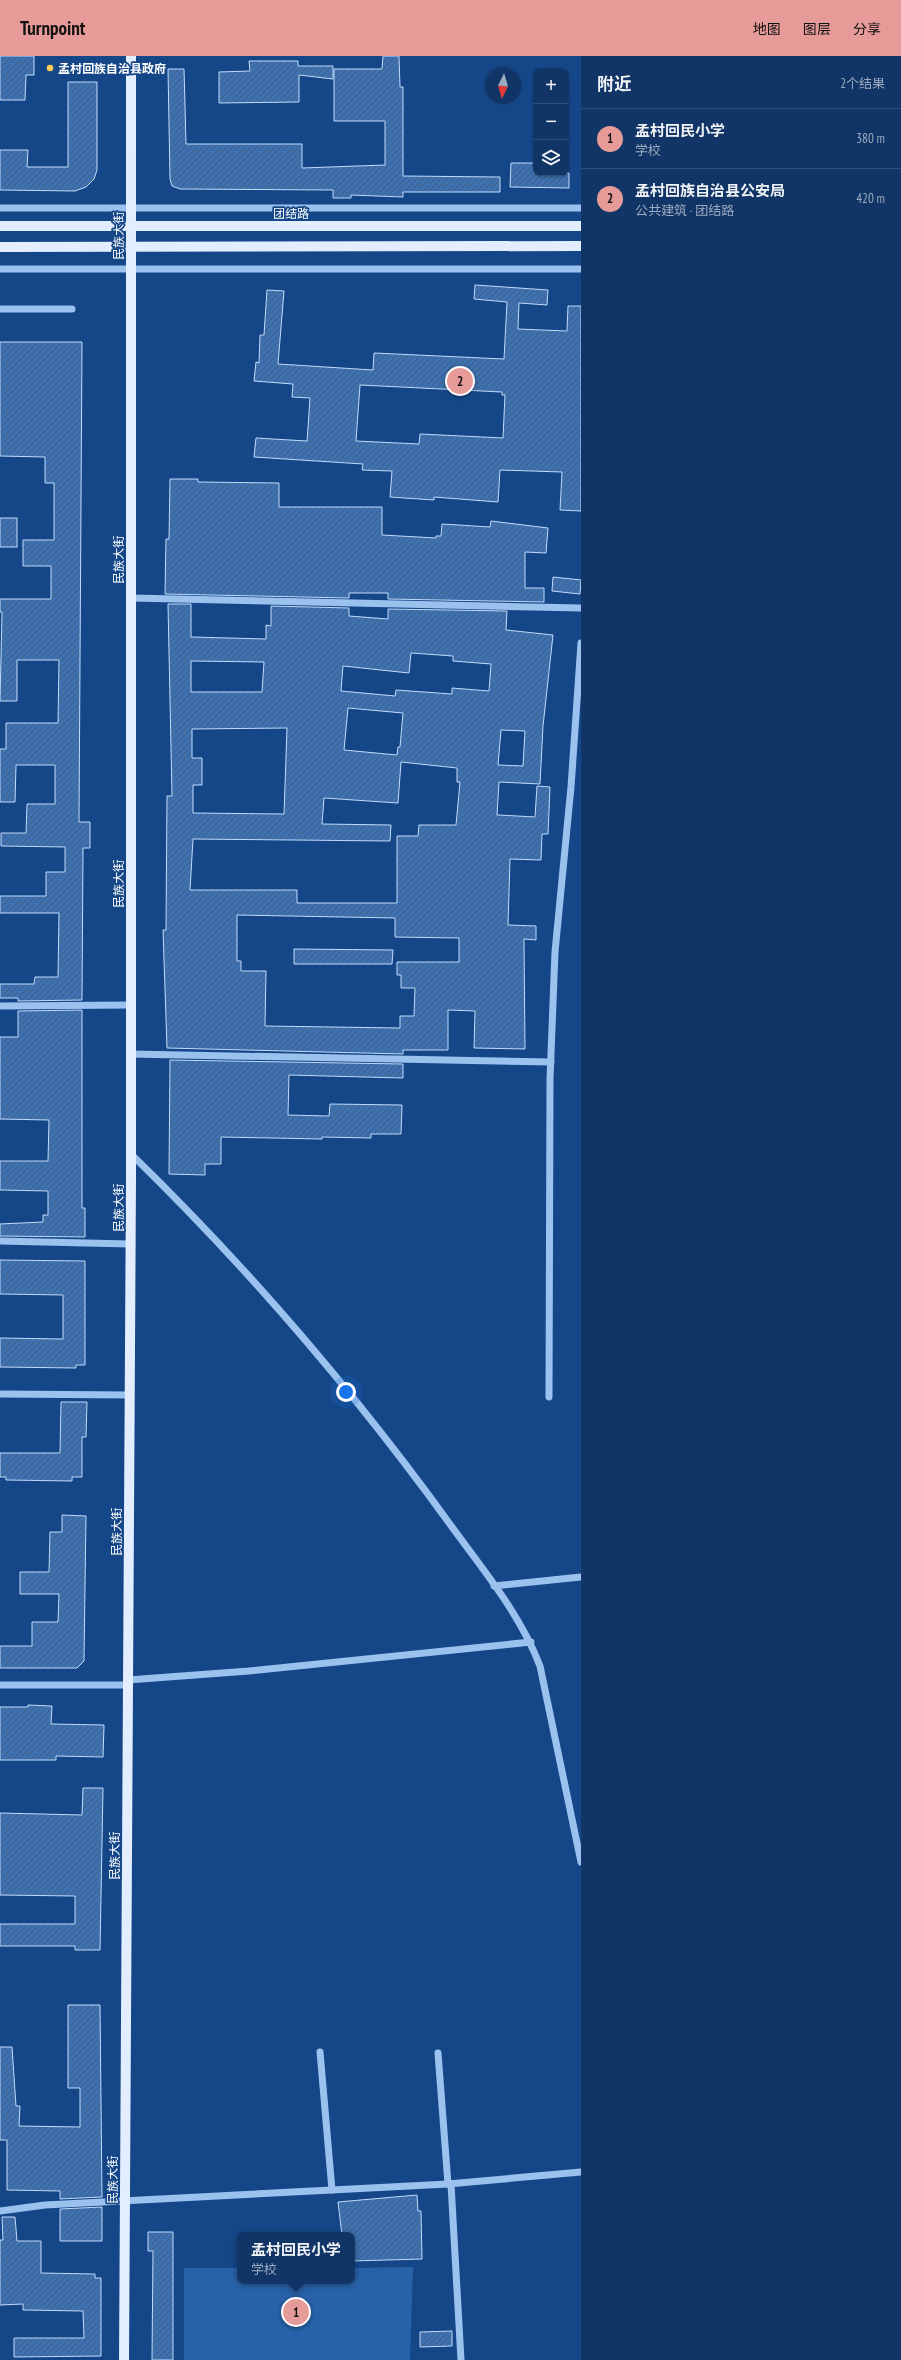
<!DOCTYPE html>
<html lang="zh">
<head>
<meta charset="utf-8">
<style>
  body { margin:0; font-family:"PT Sans Narrow","Noto Sans SC",sans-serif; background:#1e406f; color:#f1f3f6 }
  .controls { position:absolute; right:12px; top:12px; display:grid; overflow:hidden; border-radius:8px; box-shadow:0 1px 3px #0004 }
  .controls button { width:36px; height:36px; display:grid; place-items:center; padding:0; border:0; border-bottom:1px solid #30507a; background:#103566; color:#f1f3f6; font:20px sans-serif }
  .compass { position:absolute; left:485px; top:12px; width:36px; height:36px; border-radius:50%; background:#103566; box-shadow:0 1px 3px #0004; rotate:185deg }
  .you { position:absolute; left:346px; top:1336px; width:14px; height:14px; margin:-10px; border:3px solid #fff; border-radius:50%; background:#1a73e8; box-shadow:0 0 0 6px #1a73e833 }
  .badge { display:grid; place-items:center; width:26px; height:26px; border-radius:50%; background:#e69b98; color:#111; font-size:13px; font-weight:700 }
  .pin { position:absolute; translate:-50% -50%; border:2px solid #fff; box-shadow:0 1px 4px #0006 }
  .popup { position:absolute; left:237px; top:2176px; width:118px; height:52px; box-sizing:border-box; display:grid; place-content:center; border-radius:8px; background:#103566; filter:drop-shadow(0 1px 3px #0005); font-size:13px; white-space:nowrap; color:#9cabbf }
  .popup b { font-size:15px; color:#f1f3f6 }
  .popup::after { content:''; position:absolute; left:50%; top:100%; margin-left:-8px; border:8px solid transparent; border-top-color:#103566 }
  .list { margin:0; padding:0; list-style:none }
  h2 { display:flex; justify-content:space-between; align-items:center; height:52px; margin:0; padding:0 16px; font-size:17px }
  h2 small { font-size:13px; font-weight:400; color:#9cabbf }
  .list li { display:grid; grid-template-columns:26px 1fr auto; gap:12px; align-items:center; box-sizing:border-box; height:60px; padding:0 16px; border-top:1px solid #30507a }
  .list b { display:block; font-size:15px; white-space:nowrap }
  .list p { margin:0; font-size:13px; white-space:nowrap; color:#9cabbf }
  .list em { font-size:13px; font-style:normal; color:#9cabbf }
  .icon { flex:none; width:22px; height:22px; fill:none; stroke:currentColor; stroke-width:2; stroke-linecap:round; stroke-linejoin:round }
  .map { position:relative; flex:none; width:581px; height:2304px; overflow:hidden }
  header { display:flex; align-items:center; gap:24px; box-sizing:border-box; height:56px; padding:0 20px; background:#e69b98; color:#111 }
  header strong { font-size:19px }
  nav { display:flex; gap:22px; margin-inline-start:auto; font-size:14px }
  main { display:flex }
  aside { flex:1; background:#103566 }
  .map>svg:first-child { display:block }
  .park { fill:#2761a7 }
  .building { fill:url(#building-hatch); stroke:#c1dbfb; fill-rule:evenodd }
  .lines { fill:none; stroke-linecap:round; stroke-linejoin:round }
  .minor { stroke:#9bc1ef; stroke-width:7 }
  .major { stroke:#e2eeff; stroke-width:10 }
  .poi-dot { fill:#ffce58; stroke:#154788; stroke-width:1.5 }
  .labels { text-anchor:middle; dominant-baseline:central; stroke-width:3.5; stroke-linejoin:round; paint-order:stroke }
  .poi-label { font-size:12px; font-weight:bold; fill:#fff; stroke:#154788; text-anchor:start }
  .street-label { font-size:12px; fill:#fff; stroke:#154788 }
</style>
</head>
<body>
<header>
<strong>Turnpoint</strong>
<nav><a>地图</a><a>图层</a><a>分享</a></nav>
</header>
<main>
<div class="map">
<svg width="581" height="2304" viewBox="0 0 581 2304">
  <defs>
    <pattern id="building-hatch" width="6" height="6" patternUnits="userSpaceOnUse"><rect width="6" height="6" fill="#3d71b2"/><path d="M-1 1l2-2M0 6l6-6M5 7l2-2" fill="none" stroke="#455d7a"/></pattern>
  </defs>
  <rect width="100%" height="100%" fill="#154788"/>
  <!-- park -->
  <polygon class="park" points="413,2211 410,2304 184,2304 184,2212 240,2212 240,2225 352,2225 352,2212"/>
  <!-- building -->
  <g class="building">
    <polygon points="0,0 34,0 34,19 26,19 25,44 0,44"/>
    <polygon points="383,0 399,0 400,31 403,31 403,120 500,121 500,136 403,136 403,141 351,139 351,142 333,142 333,134 180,133 172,130 170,123 168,13 184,13 186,88 302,88 302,112 385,109 385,65 334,65 334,13 382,13"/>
    <polygon points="249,5 298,5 298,10 333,10 333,23 299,19 299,46 219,47 219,16 250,15"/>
    <polygon points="68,26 97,26 97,114 94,123 86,131 75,135 0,134 0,94 28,94 27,111 68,111"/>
    <polygon points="511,107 536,107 536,117 569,117 569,132 510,131"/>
    <path d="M475,229L548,234L547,249L519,247L518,273L567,275L568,250H581V455L560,454L562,416L500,414L498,446L434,441V444L390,441L392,415L362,414L363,408L254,401L256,382L307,385L310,342L292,341L293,328L254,325L256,306L259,307L260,279H264L267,234L284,235L278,308L373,314L374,297L504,303L507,246L474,243ZM360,329L502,336V339H505L503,382L420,378L419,388L356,385Z"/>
    <polygon points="0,286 82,286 79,766 90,766 90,792 83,792 82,944 18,945 18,942 0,942 0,928 34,928 35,921 58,921 59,857 0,857 0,840 46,840 46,816 65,816 65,791 1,790 1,777 26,777 27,748 55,748 55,709 16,709 15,746 0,746 0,693 6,693 6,667 58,667 59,604 17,604 17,645 0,645 2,556 0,556 0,543 51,543 51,510 23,510 23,484 54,484 54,427 45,427 45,401 0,400"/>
    <polygon points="170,423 198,423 198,426 279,427 279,451 382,451 382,479 436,482 436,480 441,480 442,468 490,471 491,465 548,472 546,497 525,496 525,532 544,532 544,546 388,543 388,537 349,537 349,542 165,538 166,483 169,483"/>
    <rect x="0" y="462" width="17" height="29"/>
    <polygon points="553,521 581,524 580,538 552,535"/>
    <path d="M168,548H191V581L266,583V569L271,570V550L349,552V560L388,563V553L507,555L506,574L553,579L543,670L540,728L499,726L497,759H499L535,761L537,730L550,731L548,778H542L541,804L510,803L508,869L536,870V884L524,883L525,993L474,992L475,955L448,954V994H403V998L167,992L163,874H166L167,740H172ZM411,597L453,600V605L491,608L489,635L452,632V638L396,634L395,640L341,635L343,610L409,617ZM191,605L264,606L262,636H191ZM348,652L403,657L400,691H398L397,699L344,694ZM287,672L284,758L193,757V729H202V702H192V673ZM501,674L525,675L523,710L498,709ZM401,706L457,712V726H460L456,769H419L418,780H397V847H297V834H190L193,783L390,785L391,769L322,768L324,742L398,747ZM237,859L395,862V881L459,882V906H397V919H401V932H415L414,960H400V972L265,970L266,915H241V905H237Z"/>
    <polygon points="294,893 393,894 392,908 294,908"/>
    <polygon points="82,954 82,1152 85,1152 85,1181 0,1180 0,1168 43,1166 43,1159 48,1159 48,1135 0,1134 0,1105 48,1105 49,1064 0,1063 0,981 18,981 18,955"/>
    <polygon points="170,1004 403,1008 403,1022 289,1019 288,1059 329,1060 330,1048 402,1049 401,1078 371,1078 371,1082 322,1081 322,1083 221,1081 221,1108 205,1108 205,1119 169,1118"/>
    <polygon points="0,1204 85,1205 85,1309 76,1309 76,1312 0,1311 0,1282 63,1283 63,1239 0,1238"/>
    <polygon points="61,1346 87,1346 86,1381 82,1381 82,1421 72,1421 72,1425 6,1424 6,1421 0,1421 0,1397 60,1397"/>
    <polygon points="62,1459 86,1460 84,1605 77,1612 0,1612 0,1590 32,1590 32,1566 58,1566 59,1538 20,1538 20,1516 49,1516 50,1476 62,1476"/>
    <polygon points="28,1649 52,1650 51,1668 104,1669 103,1701 56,1700 56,1704 0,1704 0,1651 28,1651"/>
    <polygon points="83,1732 103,1732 100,1894 75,1894 75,1890 0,1890 0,1868 75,1868 75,1840 0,1839 0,1757 82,1759"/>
    <polygon points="68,1949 100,1949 102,2141 60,2143 60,2135 7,2134 7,2084 0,2084 0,1991 12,1991 16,2050 20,2050 19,2070 80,2071 80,2032 68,2032"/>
    <polygon points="417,2139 418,2155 421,2155 422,2203 352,2205 352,2179 342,2179 338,2146"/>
    <polygon points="102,2151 102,2185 60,2185 60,2153"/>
    <polygon points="2,2161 15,2161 17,2185 41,2185 41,2217 95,2218 95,2222 101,2222 101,2300 14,2301 14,2282 84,2282 83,2255 23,2254 23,2248 0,2249 0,2184 3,2184"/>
    <polygon points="148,2176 173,2176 173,2304 152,2304 153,2195 148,2195"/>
    <polygon points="452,2275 452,2290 420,2291 420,2276"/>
  </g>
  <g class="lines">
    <!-- minor -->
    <g class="minor">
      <polyline points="0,152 581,152"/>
      <polyline points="0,213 581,213"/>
      <polyline points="0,253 72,253"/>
      <polyline points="131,542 581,552"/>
      <polyline points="0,950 131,949"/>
      <polyline points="131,998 551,1006"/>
      <path d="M131,1098C248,1212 356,1338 452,1471C484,1515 520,1558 540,1610L581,1806"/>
      <polyline points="0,1185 130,1188"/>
      <polyline points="0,1338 129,1339"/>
      <polyline points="549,1341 550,1023 555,896 571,731 581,587"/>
      <polyline points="494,1530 581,1521"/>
      <polyline points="128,1624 249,1615 531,1586"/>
      <polyline points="0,1629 128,1629"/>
      <polyline points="320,1996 332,2134"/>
      <polyline points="438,1997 448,2128"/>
      <polyline points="451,2128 461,2304"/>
      <polyline points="0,2155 45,2149 448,2128 581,2116"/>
    </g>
    <!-- major -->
    <g class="major">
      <polyline points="0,170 581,170"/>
      <polyline points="0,191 581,190"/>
      <polyline points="124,2304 131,1123 131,0"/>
    </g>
  </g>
  <!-- markers -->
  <circle class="poi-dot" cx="50" cy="12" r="4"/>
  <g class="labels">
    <!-- poi labels -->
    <g class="poi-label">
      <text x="58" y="12">孟村回族自治县政府</text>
    </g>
    <!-- street labels -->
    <g class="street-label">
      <text x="291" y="157">团结路</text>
      <text transform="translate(118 180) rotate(-90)">民族大街</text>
      <text transform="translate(118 504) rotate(-90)">民族大街</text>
      <text transform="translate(118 828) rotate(-90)">民族大街</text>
      <text transform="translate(118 1152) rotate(-90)">民族大街</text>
      <text transform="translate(116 1476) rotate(-90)">民族大街</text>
      <text transform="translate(114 1800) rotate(-90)">民族大街</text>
      <text transform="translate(112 2124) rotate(-90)">民族大街</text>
    </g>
  </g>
</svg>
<div class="controls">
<button>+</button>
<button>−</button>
<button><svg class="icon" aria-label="layers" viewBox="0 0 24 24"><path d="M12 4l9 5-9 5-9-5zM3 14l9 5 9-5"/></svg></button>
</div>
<svg class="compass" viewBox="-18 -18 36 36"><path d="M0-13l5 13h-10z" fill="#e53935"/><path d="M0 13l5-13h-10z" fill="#9cabbf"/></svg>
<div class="you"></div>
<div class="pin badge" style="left:296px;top:2256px">1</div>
<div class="popup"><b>孟村回民小学</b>学校</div>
<div class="pin badge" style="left:460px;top:325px">2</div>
</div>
<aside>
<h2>附近<small>2个结果</small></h2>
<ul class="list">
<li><span class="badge">1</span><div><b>孟村回民小学</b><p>学校</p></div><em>380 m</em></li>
<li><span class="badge">2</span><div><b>孟村回族自治县公安局</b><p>公共建筑 · 团结路</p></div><em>420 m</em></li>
</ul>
</aside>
</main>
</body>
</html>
